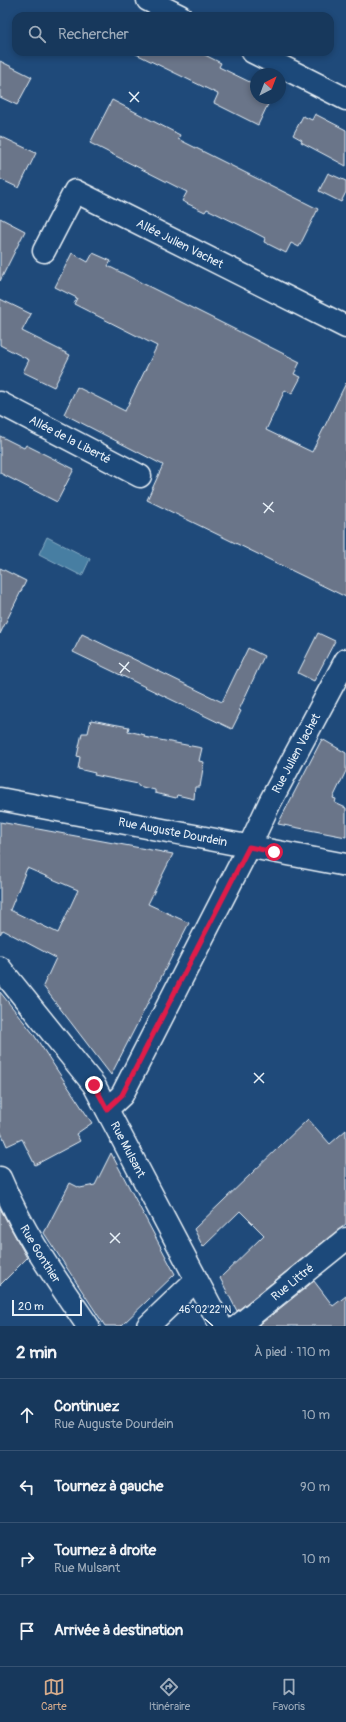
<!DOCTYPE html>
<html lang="fr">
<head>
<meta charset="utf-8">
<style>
  body { margin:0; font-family:Pangolin,sans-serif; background:#244365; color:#f1f3f6 }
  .compass { position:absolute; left:250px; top:68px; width:36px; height:36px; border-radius:50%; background:#17385c; box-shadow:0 2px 6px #0003; rotate:42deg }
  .scale { position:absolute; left:12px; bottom:10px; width:70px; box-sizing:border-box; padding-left:4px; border:2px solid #e8f1f8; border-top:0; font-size:11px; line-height:14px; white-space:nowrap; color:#e8f1f8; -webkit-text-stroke:3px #1f4a7a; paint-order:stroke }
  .stop { position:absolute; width:12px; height:12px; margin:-9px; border:3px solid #e11d48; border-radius:50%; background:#fff }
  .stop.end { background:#e11d48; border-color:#fff; box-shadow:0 1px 4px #0008 }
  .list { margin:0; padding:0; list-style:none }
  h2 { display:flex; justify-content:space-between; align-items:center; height:52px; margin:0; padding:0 16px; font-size:17px }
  h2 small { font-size:13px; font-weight:400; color:#9eacbb }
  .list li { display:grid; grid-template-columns:26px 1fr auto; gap:12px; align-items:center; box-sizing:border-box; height:72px; padding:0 16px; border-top:1px solid #365272 }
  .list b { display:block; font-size:15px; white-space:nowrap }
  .list p { margin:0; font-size:13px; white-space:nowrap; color:#9eacbb }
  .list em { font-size:13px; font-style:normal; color:#9eacbb }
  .icon { flex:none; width:22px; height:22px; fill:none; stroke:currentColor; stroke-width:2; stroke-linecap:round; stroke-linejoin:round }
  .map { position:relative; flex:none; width:346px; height:1326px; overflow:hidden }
  .search { position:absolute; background:#17385c; box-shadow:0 2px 6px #0003; left:12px; right:12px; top:12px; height:44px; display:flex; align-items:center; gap:10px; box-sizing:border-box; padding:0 14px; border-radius:12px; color:#9eacbb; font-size:15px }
  .sheet { height:340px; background:#17385c }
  nav { display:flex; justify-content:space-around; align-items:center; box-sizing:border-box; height:56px; border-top:1px solid #365272; background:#17385c; font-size:11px; color:#9eacbb }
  nav a { display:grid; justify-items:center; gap:2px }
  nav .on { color:#d6ab8b }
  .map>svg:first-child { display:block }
  .water { fill:#467ea2; stroke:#87acc4 }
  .building { fill:#6b7589; stroke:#e8f1f8; fill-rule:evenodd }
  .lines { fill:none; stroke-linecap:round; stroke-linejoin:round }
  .street-casing { stroke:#e8f1f8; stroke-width:25 }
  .secondary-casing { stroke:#e8f1f8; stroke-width:25 }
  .street { stroke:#1f4a7a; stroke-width:22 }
  .secondary { stroke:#1f4a7a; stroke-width:22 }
  .route { stroke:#e11d48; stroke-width:5 }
  .ticks { fill:none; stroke:#e8f1f8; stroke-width:1.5 }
  .labels { text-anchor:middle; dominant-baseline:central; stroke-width:3.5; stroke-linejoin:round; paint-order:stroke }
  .street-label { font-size:12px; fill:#e8f1f8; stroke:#1f4a7a }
  .ticks-label { font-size:10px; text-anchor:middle; fill:#e8f1f8; stroke:#1f4a7a; stroke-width:3.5; stroke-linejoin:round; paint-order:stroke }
</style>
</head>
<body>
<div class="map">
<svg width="346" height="1326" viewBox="0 0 346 1326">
  <rect width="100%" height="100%" fill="#1f4a7a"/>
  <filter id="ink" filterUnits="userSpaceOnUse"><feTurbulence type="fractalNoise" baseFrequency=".025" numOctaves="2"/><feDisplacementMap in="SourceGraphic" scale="8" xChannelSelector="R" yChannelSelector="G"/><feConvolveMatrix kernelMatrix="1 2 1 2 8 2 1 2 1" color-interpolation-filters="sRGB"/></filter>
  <g filter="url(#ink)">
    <!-- water -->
    <polygon class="water" points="47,537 90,559 82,576 39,554"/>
    <!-- building -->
    <g class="building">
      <polygon points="132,52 199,52 221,63 219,67 256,85 256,98 271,98 258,125 214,103 218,94"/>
      <polygon points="0,61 32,77 17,105 0,97"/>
      <polygon points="112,100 180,135 178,139 318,209 299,247 291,243 286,253 264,242 265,238 244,227 207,209 205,212 182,201 187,192 90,143"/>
      <polygon points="315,114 346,130 346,166 301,142 302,140 293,135 303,116 312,120"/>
      <polygon points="0,136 36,153 19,188 0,179"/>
      <polygon points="328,173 346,181 346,192 341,202 319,191"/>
      <polygon points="0,218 25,231 0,281"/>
      <polygon points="72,253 88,262 93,253 111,261 108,266 300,362 294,374 301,377 292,394 285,390 266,430 312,452 346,383 346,597 147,500 163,465 64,414 77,387 125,411 157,346 74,304 77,298 55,287"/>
      <polygon points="0,299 31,314 22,331 70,355 54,387 23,372 29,360 0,345"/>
      <polygon points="0,436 24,448 26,445 74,469 57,502 0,473"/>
      <polygon points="0,568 26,581 0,634"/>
      <polygon points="318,633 335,641 314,681 298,673"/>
      <polygon points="82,634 222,702 248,648 264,656 239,710 241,711 232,729 73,652"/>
      <polygon points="91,720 129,727 128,731 145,735 144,737 202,748 199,761 204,762 200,787 195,787 194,799 177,795 176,798 155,793 155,790 138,786 138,784 94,775 95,773 78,769 80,757 77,756 82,733 88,733"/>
      <polygon points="322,739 346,753 346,771 333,798 336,799 335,803 346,808 346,837 278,824"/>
      <path d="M0,822L173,854L148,904L189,923L111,1075L43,986L56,958L3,930L0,934ZM27,868L78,890L58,933L10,910Z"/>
      <polygon points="0,992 32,1032 92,1123 76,1134 80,1141 35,1165 22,1139 7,1146 0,1130"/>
      <polygon points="308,1119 330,1144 346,1130 346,1224 237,1311 220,1278 264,1235 240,1211 203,1247 194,1229"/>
      <polygon points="111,1153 175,1274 121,1326 105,1326 44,1233 70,1183 80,1188 95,1185"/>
      <polygon points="0,1208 27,1258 0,1285"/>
      <polygon points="314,1281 333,1306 346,1296 346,1326 258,1326"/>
    </g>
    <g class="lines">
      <defs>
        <g id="street">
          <polyline points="148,0 180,16"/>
          <polyline points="253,52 346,99"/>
          <path id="s1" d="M44,251L75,191L346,327"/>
          <path id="s2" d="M0,403L140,476"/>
          <path id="s3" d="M0,799L346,865"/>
          <path id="s4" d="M107,1109L122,1095L249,847L270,802L346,660"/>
          <path id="s5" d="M0,1178C22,1231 55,1278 88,1326"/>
          <polyline points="148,1326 196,1280"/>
          <path id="s6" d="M238,1326L346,1239"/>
        </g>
        <g id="secondary">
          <path id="s7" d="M0,968L94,1085L221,1326"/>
        </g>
      </defs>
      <!-- street casing -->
      <use href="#street" class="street-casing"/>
      <!-- secondary casing -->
      <use href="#secondary" class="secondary-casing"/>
      <!-- street -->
      <use href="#street" class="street"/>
      <!-- secondary -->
      <use href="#secondary" class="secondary"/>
    </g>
  </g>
  <g class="lines" filter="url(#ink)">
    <!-- route -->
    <polyline class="route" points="94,1085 107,1109 122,1095 249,847 274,852"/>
  </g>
  <!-- ticks -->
  <path class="ticks" d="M129,92L139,102M130,102L139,92M263,503L274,512M264,513L273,502M119,663L130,672M120,673L129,662M254,1073L264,1083M254,1083L264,1073M110,1233L120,1243M110,1243L120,1233M205,1319L213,1326"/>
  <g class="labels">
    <!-- street labels -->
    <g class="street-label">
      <text stroke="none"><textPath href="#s1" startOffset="185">Allée Julien Vachet</textPath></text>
      <text stroke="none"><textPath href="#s2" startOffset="79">Allée de la Liberté</textPath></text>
      <text stroke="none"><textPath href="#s4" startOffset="404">Rue Julien Vachet</textPath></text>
      <text stroke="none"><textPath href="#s3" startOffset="176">Rue Auguste Dourdein</textPath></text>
      <text stroke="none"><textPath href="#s7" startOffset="223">Rue Mulsant</textPath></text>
      <text stroke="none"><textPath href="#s5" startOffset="86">Rue Gonthier</textPath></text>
      <text stroke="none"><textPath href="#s6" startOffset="70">Rue Littré</textPath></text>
    </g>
  </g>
  <g class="ticks-label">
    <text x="205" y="1313">46°02'22"N</text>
  </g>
</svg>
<svg class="compass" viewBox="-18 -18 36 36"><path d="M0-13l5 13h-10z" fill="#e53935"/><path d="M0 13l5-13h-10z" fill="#9eacbb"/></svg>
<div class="scale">20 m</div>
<div class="stop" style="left:274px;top:852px"></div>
<div class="stop end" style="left:94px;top:1085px"></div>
<div class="search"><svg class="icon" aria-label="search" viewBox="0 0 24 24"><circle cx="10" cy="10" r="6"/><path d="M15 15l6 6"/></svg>Rechercher</div>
</div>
<section class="sheet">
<h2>2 min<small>À pied · 110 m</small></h2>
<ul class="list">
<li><svg class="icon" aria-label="ahead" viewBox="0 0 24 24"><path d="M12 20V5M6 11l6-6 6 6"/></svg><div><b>Continuez</b><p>Rue Auguste Dourdein</p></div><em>10 m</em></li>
<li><svg class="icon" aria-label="left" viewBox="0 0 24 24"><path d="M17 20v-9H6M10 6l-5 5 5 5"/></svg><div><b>Tournez à gauche</b></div><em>90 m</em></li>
<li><svg class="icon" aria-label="right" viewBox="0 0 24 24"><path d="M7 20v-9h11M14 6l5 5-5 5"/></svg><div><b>Tournez à droite</b><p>Rue Mulsant</p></div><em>10 m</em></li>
<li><svg class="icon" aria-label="arrive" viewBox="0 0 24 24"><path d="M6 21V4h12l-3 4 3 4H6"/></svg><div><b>Arrivée à destination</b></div></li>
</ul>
</section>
<nav>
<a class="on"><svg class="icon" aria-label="map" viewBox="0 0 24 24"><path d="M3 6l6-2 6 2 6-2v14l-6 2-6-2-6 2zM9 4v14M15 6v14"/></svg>Carte</a>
<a><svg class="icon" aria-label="directions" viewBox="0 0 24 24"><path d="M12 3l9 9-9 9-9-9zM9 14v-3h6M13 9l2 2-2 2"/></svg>Itinéraire</a>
<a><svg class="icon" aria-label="saved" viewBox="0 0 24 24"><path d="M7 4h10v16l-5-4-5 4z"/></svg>Favoris</a>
</nav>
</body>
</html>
